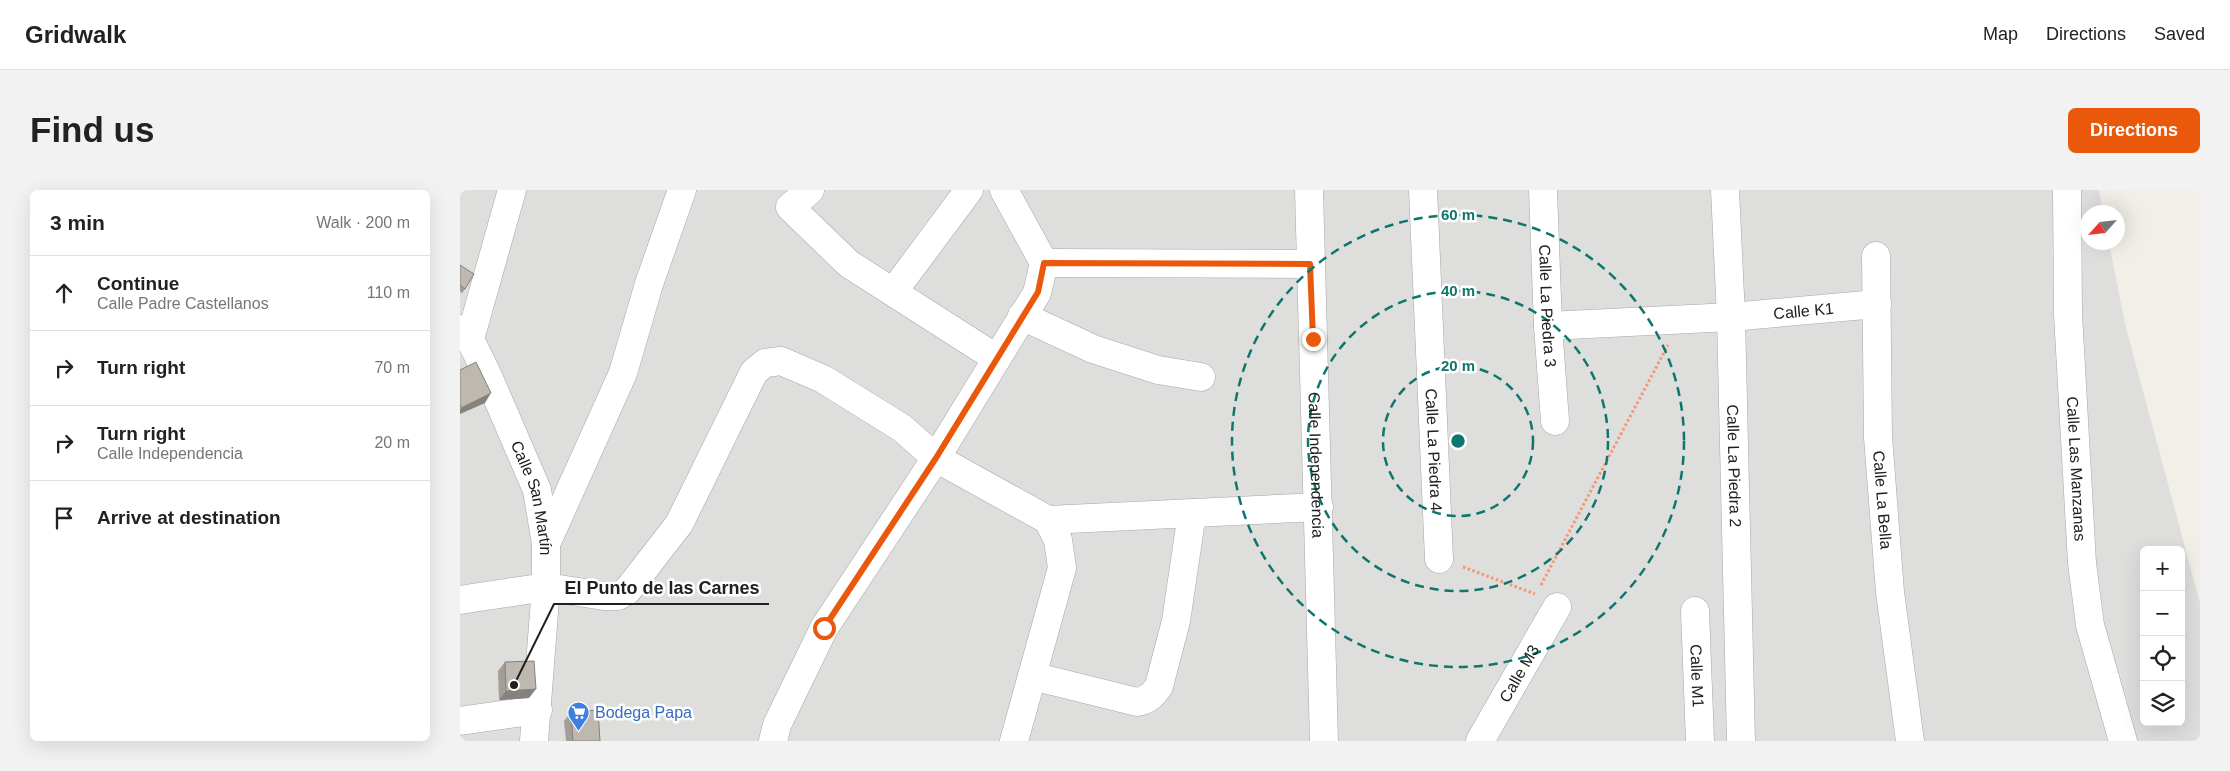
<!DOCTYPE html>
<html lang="en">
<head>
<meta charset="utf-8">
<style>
  body { margin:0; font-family:Helvetica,sans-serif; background:#f2f2f2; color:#222 }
  .controls { position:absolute; right:15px; bottom:15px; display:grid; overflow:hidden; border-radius:8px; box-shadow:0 5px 20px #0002 }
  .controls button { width:45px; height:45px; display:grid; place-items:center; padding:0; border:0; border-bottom:1px solid #e0e0e0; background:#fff; color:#222; font:25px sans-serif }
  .compass { position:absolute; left:1620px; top:15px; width:45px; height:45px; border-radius:50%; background:#fff; box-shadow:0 5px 20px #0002; rotate:243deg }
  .stop { position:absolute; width:15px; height:15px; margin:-11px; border:4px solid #ea580c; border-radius:50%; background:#fff }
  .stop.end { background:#ea580c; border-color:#fff; box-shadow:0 1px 5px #0008 }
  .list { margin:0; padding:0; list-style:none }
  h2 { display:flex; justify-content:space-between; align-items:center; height:65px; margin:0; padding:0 20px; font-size:21px }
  h2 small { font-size:16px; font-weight:400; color:#767676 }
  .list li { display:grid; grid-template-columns:32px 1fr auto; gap:15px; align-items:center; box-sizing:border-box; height:75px; padding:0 20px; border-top:1px solid #e0e0e0 }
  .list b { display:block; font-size:19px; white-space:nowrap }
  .list p { margin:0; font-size:16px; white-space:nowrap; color:#767676 }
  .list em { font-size:16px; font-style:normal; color:#767676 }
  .icon { flex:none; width:28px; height:28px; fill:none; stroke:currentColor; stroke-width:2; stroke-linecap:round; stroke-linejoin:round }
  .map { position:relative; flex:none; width:1740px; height:551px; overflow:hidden; border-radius:8px }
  header { display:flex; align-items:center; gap:30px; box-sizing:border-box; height:70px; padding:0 25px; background:#fff; border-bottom:1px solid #e0e0e0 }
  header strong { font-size:24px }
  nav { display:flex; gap:28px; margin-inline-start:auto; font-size:18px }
  .intro { display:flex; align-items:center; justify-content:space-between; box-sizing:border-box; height:120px; padding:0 30px }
  h1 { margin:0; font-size:35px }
  .button { padding:12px 22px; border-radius:8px; background:#ea580c; color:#fff; font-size:18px; font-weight:700 }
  main { display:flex; gap:30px; padding:0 30px }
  aside { flex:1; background:#fff; border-radius:8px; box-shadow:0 5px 20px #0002 }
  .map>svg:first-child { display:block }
  .residential { fill:#dededd; fill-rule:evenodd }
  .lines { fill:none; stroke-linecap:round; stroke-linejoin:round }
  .minor-casing { stroke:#a7a7a7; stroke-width:29 }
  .path { stroke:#f89670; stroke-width:3; stroke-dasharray:2.5 2.5; stroke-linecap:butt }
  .minor { stroke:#fff; stroke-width:28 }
  .wall { fill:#a39e97 }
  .shaded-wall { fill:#85817b }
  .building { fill:#beb8b0; stroke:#85817b }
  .route { stroke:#ea580c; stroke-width:6 }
  .ring { fill:none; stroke:#0f766e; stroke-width:2.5; stroke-dasharray:9 6 }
  .labels { text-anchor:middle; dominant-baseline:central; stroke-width:5; stroke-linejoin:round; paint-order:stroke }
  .street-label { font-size:16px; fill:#202020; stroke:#fff }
  .shop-label { font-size:16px; fill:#366cbe; stroke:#fff; text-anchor:start }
  .centre { fill:#0f766e; stroke:#fff; stroke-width:2.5 }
  .ring-label { font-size:15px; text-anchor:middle; font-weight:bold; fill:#0f766e; stroke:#fff; stroke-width:5; stroke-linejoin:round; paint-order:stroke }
  .leader { fill:none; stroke:#202020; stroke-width:2 }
  .callout-dot { fill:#202020; stroke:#fff; stroke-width:2 }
  .callout-label { font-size:18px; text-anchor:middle; font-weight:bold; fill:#202020; stroke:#fff; stroke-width:5; stroke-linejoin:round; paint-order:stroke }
</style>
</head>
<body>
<header>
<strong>Gridwalk</strong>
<nav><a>Map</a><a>Directions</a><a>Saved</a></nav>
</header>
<div class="intro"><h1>Find us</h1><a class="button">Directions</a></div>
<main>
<aside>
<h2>3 min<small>Walk · 200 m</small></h2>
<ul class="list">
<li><svg class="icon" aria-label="ahead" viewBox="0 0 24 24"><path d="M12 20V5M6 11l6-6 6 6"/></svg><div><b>Continue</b><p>Calle Padre Castellanos</p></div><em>110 m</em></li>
<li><svg class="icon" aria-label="right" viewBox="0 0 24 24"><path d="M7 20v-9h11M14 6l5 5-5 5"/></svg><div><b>Turn right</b></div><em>70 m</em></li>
<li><svg class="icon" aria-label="right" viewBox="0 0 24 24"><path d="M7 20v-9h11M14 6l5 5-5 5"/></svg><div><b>Turn right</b><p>Calle Independencia</p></div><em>20 m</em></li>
<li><svg class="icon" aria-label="arrive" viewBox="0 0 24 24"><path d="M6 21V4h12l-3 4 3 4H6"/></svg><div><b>Arrive at destination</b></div></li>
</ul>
</aside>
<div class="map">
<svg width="1740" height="551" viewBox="0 0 1740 551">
  <rect width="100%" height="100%" fill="#f1efe7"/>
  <!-- residential -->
  <path class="residential" d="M0,0H1639L1643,22H1628V52L1649,53L1665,134L1740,413V551H0ZM1684,360H1721V532H1684Z"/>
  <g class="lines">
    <defs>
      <g id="minor">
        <polyline points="350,0 330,17 389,74 536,168"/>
        <path id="s1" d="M849,0L864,551"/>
        <path id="s2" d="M963,0L979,369"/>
        <path id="s3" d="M1083,0L1088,136L1095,231"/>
        <path id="s4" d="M1265,0L1271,127L1281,551"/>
        <path id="s5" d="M1607,0L1608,124L1622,373L1630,435L1663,551"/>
        <path id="s6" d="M1416,66L1418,247L1430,402L1450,551"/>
        <polyline points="584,73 850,74"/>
        <polyline points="433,102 509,0"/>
        <polyline points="562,126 633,159 698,180 741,187"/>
        <path id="s7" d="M1088,136L1271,127L1417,114"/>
        <path id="s8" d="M0,139L10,149L27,184L77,300L86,354V397L74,551"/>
        <polyline points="10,149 52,0"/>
        <polyline points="588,330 859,317"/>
        <polyline points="86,354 163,183 189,94 222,0"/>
        <polyline points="0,410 86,397 144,406 158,406 167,401 219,334 294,182 305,173 321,171 363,189 442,238 476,268 588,330 598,350 602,378 554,551"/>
        <path id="s9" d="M1235,421L1240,551"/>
        <path d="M572,486L677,512C688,510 693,505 699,496L716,431L732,323"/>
        <polyline points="0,531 78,520"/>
        <polyline points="313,551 317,535 364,438 476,268 577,103 584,73 544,0"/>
        <path id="s10" d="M1020,551L1097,417"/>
      </g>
    </defs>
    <!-- minor casing -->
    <use href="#minor" class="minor-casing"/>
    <!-- path -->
    <g class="path">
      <polyline points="1003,377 1075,404"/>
      <polyline points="1081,395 1208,155"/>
    </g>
    <!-- minor -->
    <use href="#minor" class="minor"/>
  </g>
  <!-- wall -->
  <g class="wall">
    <polygon points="0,75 5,99 2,103 0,102"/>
    <polygon points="45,472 69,508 39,510 38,481"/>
    <polygon points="111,522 140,551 106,551 104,531"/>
  </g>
  <!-- shaded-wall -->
  <g class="shaded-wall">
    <polygon points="31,203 25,213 0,224 0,219 1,218"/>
    <polygon points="76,499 69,508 39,510 46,501"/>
  </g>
  <!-- building -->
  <g class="building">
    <polygon points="0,75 14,84 5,99 0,95"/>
    <polygon points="16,172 31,203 1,218 0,215 0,180"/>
    <polygon points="74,471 76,499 46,501 45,472"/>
    <polygon points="138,520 140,551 113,551 111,522"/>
  </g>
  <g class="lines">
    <!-- route -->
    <polyline class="route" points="364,438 476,268 578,102 584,73 850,74 853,149"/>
  </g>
  <!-- distance rings -->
  <g class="ring">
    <circle cx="998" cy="251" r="75"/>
    <circle cx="998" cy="251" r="150"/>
    <circle cx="998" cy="251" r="226"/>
  </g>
  <!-- icons -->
  <defs>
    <symbol id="supermarket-pin" viewBox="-11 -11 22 30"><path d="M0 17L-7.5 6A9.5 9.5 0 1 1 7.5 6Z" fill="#3f7fe0" stroke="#fff"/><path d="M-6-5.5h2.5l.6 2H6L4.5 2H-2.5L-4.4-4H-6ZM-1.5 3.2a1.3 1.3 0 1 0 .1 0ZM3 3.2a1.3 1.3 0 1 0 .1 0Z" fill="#fff"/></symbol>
  </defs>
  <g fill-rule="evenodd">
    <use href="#supermarket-pin" x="106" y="510" width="25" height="34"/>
  </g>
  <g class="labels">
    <!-- street labels -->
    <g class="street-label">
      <text stroke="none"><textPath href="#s3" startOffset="116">Calle La Piedra 3</textPath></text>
      <text stroke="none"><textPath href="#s7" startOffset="256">Calle K1</textPath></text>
      <text stroke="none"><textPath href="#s2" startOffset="260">Calle La Piedra 4</textPath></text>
      <text stroke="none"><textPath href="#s1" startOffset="275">Calle Independencia</textPath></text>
      <text stroke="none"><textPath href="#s4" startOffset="276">Calle La Piedra 2</textPath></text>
      <text stroke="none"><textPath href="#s5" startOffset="279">Calle Las Manzanas</textPath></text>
      <text stroke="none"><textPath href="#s8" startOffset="186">Calle San Martín</textPath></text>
      <text stroke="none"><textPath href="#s6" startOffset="244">Calle La Bella</textPath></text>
      <text stroke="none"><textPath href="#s10" startOffset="78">Calle M3</textPath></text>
      <text stroke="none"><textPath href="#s9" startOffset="65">Calle M1</textPath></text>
    </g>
    <!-- shop labels -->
    <g class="shop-label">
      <text x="135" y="522">Bodega Papa</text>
    </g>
  </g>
  <circle cx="998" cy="251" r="8" class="centre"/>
  <g class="ring-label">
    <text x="998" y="30">60 m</text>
    <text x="998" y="106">40 m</text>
    <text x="998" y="181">20 m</text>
  </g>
  <!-- callouts -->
  <path class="leader" d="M54 495L94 414H309"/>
  <circle class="callout-dot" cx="54" cy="495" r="5"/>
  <g class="callout-label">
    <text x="202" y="404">El Punto de las Carnes</text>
  </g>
</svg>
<div class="controls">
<button>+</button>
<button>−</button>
<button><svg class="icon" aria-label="locate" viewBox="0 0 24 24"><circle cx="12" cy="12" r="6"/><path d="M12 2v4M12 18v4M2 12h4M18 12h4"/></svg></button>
<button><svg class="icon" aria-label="layers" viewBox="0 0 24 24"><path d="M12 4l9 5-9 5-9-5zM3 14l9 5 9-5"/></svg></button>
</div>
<svg class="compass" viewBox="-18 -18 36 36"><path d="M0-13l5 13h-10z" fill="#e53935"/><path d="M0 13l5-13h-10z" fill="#767676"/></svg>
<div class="stop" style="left:364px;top:438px"></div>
<div class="stop end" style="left:853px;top:149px"></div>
</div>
</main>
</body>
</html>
